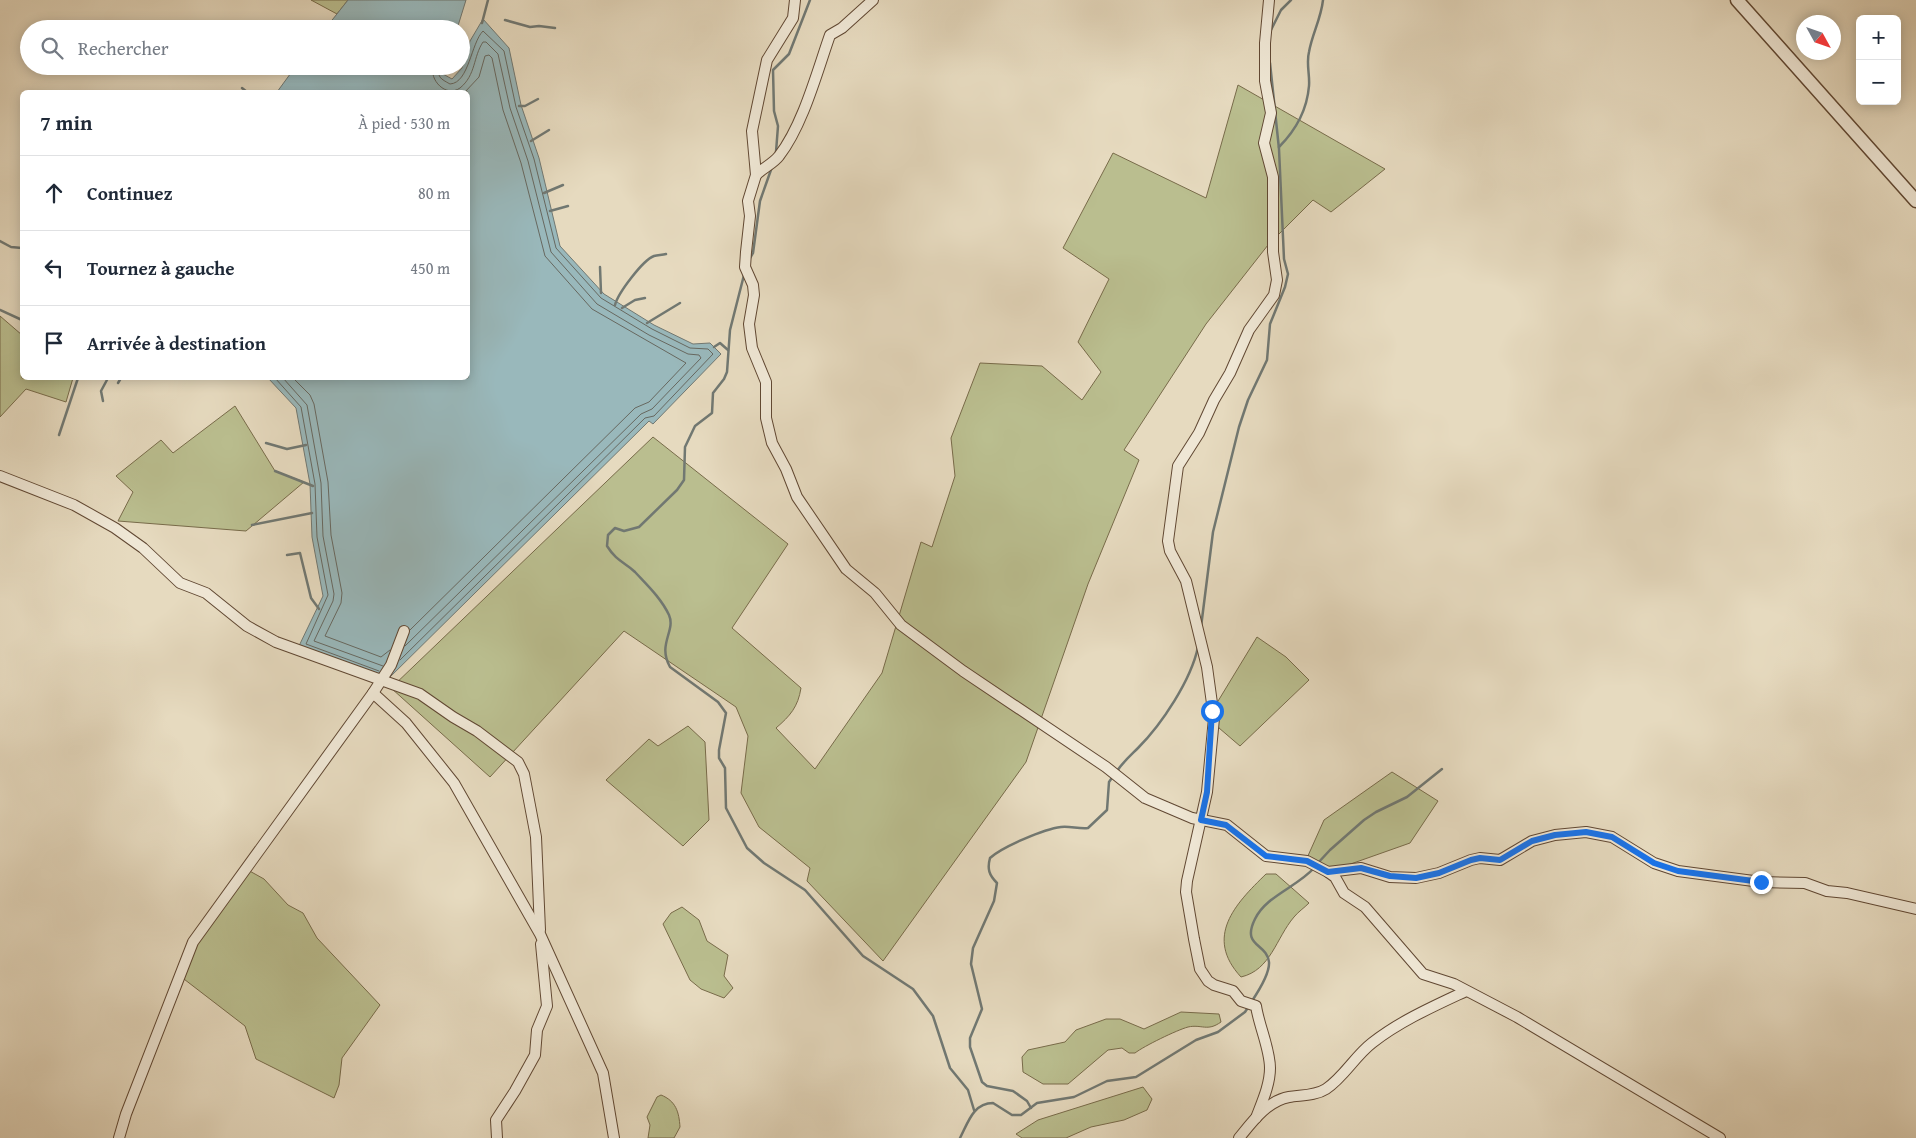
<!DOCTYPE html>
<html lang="fr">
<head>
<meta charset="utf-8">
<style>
  body { margin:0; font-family:"Gentium Book Plus",serif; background:#f2f2f3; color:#1f2937 }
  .controls { position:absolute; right:15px; top:15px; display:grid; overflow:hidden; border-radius:8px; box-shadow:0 2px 12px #0003 }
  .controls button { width:45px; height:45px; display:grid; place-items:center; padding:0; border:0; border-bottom:1px solid #e0e1e3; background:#fff; color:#1f2937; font:25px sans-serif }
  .compass { position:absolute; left:1796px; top:15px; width:45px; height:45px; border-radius:50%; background:#fff; box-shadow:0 2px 12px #0003; rotate:130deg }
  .stop { position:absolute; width:15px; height:15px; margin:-11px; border:4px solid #1a73e8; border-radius:50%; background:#fff }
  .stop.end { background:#1a73e8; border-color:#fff; box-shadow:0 1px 5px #0008 }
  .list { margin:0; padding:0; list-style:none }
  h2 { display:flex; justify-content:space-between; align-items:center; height:65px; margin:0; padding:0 20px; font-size:21px }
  h2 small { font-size:16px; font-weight:400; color:#747a83 }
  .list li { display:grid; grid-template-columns:32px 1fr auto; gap:15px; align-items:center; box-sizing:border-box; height:75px; padding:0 20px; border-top:1px solid #e0e1e3 }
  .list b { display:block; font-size:19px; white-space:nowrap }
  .list em { font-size:16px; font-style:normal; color:#747a83 }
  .icon { flex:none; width:28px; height:28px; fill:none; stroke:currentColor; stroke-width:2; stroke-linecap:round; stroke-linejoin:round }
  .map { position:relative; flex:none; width:1916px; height:1138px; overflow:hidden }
  .search { position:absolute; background:#fff; box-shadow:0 2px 12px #0003; left:20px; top:20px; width:450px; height:55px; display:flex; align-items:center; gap:12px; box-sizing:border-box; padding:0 18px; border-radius:28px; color:#747a83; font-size:19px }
  .panel { position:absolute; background:#fff; box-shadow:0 2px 12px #0003; left:20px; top:90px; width:450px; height:290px; border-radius:8px }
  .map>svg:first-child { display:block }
  .green { fill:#babe8f; stroke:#786b4a }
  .water { fill:#99b8bb; stroke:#717872 }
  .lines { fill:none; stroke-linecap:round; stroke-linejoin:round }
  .shore { stroke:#676860; stroke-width:1 }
  .stream { stroke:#717872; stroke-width:2.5 }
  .minor-casing { stroke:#614833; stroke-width:12 }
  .tertiary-casing { stroke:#614833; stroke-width:15 }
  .minor { stroke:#efe7d5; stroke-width:10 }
  .tertiary { stroke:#efe7d5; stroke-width:12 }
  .route { stroke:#1a73e8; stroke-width:6 }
</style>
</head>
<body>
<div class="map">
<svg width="1916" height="1138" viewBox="0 0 1916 1138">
  <rect width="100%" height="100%" fill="#e6dabf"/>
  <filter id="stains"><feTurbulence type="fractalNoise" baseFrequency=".004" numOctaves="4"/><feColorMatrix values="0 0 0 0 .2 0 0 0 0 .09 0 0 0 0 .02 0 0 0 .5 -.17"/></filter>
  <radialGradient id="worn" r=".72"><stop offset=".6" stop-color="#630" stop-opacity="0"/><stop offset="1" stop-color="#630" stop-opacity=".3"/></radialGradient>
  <!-- green -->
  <g class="green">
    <polygon points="311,0 348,0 337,14"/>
    <path d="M1238,85L1385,169L1331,212L1313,200L1268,245L1206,324L1124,450L1139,460L1088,584L1026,762L883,961L807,881L810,868L759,827L741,793L748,736L736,707L624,631L490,777L391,688L653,437L788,544L732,628L801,688C798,707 790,716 776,728L815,769L882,673L921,542L932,547L955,476L951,438L980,363L1042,366L1082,400L1101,372L1078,342L1109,279L1063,248L1113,153L1206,198Z"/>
    <polygon points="0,316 22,335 22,378 73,378 66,402 26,389 0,417"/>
    <polygon points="235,406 275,471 304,482 246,531 118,521 133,492 116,476 161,440 173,453"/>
    <polygon points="1257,637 1286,657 1309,680 1240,746 1219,728 1212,711"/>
    <polygon points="688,726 705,742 709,820 683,846 606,780 649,739 658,746"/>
    <polygon points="1392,772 1438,801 1410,843 1328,872 1307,858 1324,820"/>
    <polygon points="246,869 264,879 288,905 303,913 317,938 380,1005 342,1058 339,1085 334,1098 256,1059 245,1026 180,976 193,942"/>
    <path d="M1266,874H1276L1309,903C1304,908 1298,912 1294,917C1276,938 1271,970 1241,977C1204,937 1235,904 1266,874Z"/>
    <polygon points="682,907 699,920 707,941 728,955 724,976 733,988 724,998 701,989 690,980 663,924 671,913"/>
    <path d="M1181,1012L1219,1014L1221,1022C1207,1032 1202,1024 1188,1027C1177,1030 1144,1046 1135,1053H1129L1122,1048L1108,1050L1068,1084H1043L1023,1072L1022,1057L1028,1050L1065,1042L1076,1030L1106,1019H1120L1144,1029Z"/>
    <polygon points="1143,1087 1152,1099 1147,1110 1124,1120 1091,1127 1066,1138 1022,1138 1016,1134 1038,1120"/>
    <path d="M661,1095C676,1101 679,1112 680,1127L674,1138H648L650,1125L647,1117L657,1097Z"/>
  </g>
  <!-- water -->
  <g class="water">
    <polygon points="348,0 466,0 457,29 325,29"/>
    <polygon points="483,19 509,48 521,105 539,158 560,246 604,294 654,325 693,344 710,343 721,354 653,424 649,421 387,680 298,648 323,596 312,537 310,484 296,408 268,378 468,378 468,92 277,92 296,66 445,66 443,74 452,79 462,68 470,41"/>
  </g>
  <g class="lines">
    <!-- shore -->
    <g class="shore">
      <polyline points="275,378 301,407 315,484 317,537 328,595 306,644 379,671"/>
      <polyline points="283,378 307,405 321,483 323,536 334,594 333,601 314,641 383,666"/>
      <polyline points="293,378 310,395 314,404 328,482 331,535 342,593 341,603 325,636 381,657 390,650"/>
      <polyline points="410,630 635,408 649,402 686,363 592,309 545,256 521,163 503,110 492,58 489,55 485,56 479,77 465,92"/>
      <path d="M405,646L641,414L652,409L701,358L699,355L688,354L649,335L597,304L551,252L528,161L510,108L498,54L486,42H483C473,57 476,75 460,88C446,98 429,80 433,66"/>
      <path d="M400,660L645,418L654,416L713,354L708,349L690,348L652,329L601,298L556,248L534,159L516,107L504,51L483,31C471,43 469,83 450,84C441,79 436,77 440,66"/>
    </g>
    <!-- stream -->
    <g class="stream">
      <polyline points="505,20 530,27 539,26 555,28"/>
      <polyline points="482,23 488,0"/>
      <polyline points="1270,32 1281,10 1291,0"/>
      <polyline points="242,88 247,92"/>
      <polyline points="519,106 525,106 538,99"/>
      <polyline points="531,141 549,130"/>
      <path d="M1279,147C1295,131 1307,110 1309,86C1310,75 1306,63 1309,52C1312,34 1321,19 1323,0"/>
      <polyline points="776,152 778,126 774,111 773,70 789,54 810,0"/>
      <polyline points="544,193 563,185"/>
      <polyline points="550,211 568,206"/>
      <polyline points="0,241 11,247 22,248"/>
      <polyline points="749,260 753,253 760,201 772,167"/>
      <polyline points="600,267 601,293"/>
      <path d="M744,275L730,330L727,372L724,379L713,393L712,413L695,426L685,447L684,480L677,490L639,527L624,531L615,528L608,535L607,546C617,562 625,562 635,572C647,585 661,598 669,615C676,631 657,644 670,667L718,702L726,713L719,750V758L725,768L726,808L747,848L764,863L805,890L863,956L913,989L933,1016L950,1068L968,1090L974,1110"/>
      <path d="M615,305C618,293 643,260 654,256C658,255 662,255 666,254"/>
      <polyline points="622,308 635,300 645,298"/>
      <polyline points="0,310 22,320"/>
      <polyline points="647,323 680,303"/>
      <polyline points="714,347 720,343 728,350"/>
      <polyline points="118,383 121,378"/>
      <polyline points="103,401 101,391 108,378"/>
      <polyline points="59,435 78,378"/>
      <polyline points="266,443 287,449 306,445"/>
      <polyline points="275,471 313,486"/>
      <polyline points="252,525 312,513"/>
      <polyline points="287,555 300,553 311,598 319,609"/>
      <polyline points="1201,627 1213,532 1239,427 1248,400 1267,360 1270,324 1285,287 1288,274 1284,259 1279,149 1270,63"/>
      <path d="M1117,771C1123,762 1131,755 1138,748C1162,724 1191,680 1198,647"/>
      <polyline points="1317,864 1330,850 1364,820 1376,812 1407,797 1442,769"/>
      <path d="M1252,1001C1258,992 1270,974 1269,962C1267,943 1241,947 1255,919C1266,896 1297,887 1314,868"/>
      <path d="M1031,1108L1027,1101L1013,1091L987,1086L982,1082L970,1047V1038L982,1009L971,964L973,948L994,901L997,883C989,875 987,869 990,858C1002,847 1044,829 1061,827C1070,826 1079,829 1088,828L1107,810L1109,782L1114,775"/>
      <path d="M960,1138C968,1123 973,1103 993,1103L1012,1115H1021L1037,1103L1074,1097L1107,1081L1136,1077L1196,1040L1218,1032L1245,1012L1249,1006"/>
    </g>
    <defs>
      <g id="minor">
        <polyline points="795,0 793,18 767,60 752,131 756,175 748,201 750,216 746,252 745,267 753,285 754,295 749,324 752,348 766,382 766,418 772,443 786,469 797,497 846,569 875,593 901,625 963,671 1106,767 1145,798 1192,818 1227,825 1266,856 1307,861 1328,872 1335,877 1344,893 1365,907 1423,974 1454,984 1517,1017 1720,1138"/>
        <path d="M756,175C763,168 774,163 779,156C803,125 817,72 830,35L842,28L873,0"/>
        <polyline points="0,476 74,505 115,528 143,548 180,583 206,593 247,626 276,642 420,694 453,717 477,731 518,762 524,774 536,837 540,930"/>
        <polyline points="373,693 391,665 404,631"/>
        <polyline points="1328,872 1361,868 1390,877 1416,878 1439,873 1471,860 1480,858 1500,860 1532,841 1555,835 1586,832 1612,837 1654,863 1678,871 1761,882 1805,883 1827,891 1847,893 1916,909"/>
        <path d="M1256,1118C1262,1102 1270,1085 1270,1068C1270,1049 1259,1026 1256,1006L1241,1001L1233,991L1214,985L1208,981L1200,969L1194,939L1186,892L1187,881L1207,792L1214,718L1207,667L1186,581L1170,551L1168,541L1178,466L1199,433L1214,400L1230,373L1249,330L1274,295L1277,280L1273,252V177L1264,143L1271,113L1265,81V43L1269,0"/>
        <polyline points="119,1138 126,1114 193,942 373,693 406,723 454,783 540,934 603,1073 614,1138"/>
        <polyline points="497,1138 496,1120 515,1091 535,1055 537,1030 547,1006 541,944"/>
        <path d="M1239,1138C1252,1122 1267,1101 1289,1097C1301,1095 1315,1096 1326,1089C1344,1077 1355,1056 1372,1043C1400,1021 1434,1006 1466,991"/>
      </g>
      <polyline id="tertiary" points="1737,0 1916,201"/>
    </defs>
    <!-- minor casing -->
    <use href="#minor" class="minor-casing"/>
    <!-- tertiary casing -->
    <use href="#tertiary" class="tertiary-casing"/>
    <!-- minor -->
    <use href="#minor" class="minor"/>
    <!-- tertiary -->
    <use href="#tertiary" class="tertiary"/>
  </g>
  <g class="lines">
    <!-- route -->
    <polyline class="route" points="1212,711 1207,792 1201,820 1226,825 1266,856 1307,861 1328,872 1361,868 1390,876 1416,878 1439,873 1471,860 1480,858 1500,860 1532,841 1555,835 1586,832 1612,837 1654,863 1678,871 1761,882"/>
  </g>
  <rect width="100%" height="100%" filter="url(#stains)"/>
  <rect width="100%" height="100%" fill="url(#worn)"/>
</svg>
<div class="controls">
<button>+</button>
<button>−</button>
</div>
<svg class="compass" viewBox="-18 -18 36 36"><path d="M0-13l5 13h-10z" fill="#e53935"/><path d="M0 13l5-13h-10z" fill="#747a83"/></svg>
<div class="stop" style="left:1212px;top:711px"></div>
<div class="stop end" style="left:1761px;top:882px"></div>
<div class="search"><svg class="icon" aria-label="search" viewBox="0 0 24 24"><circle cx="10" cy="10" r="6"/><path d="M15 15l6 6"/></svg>Rechercher</div>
<section class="panel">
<h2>7 min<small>À pied · 530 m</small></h2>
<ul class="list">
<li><svg class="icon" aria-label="ahead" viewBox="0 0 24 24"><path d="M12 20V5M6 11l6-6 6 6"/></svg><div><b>Continuez</b></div><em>80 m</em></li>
<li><svg class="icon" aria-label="left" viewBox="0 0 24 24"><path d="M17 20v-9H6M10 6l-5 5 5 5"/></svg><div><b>Tournez à gauche</b></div><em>450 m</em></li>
<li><svg class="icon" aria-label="arrive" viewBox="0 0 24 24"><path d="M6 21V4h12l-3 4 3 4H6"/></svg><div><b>Arrivée à destination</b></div></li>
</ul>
</section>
</div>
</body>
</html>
